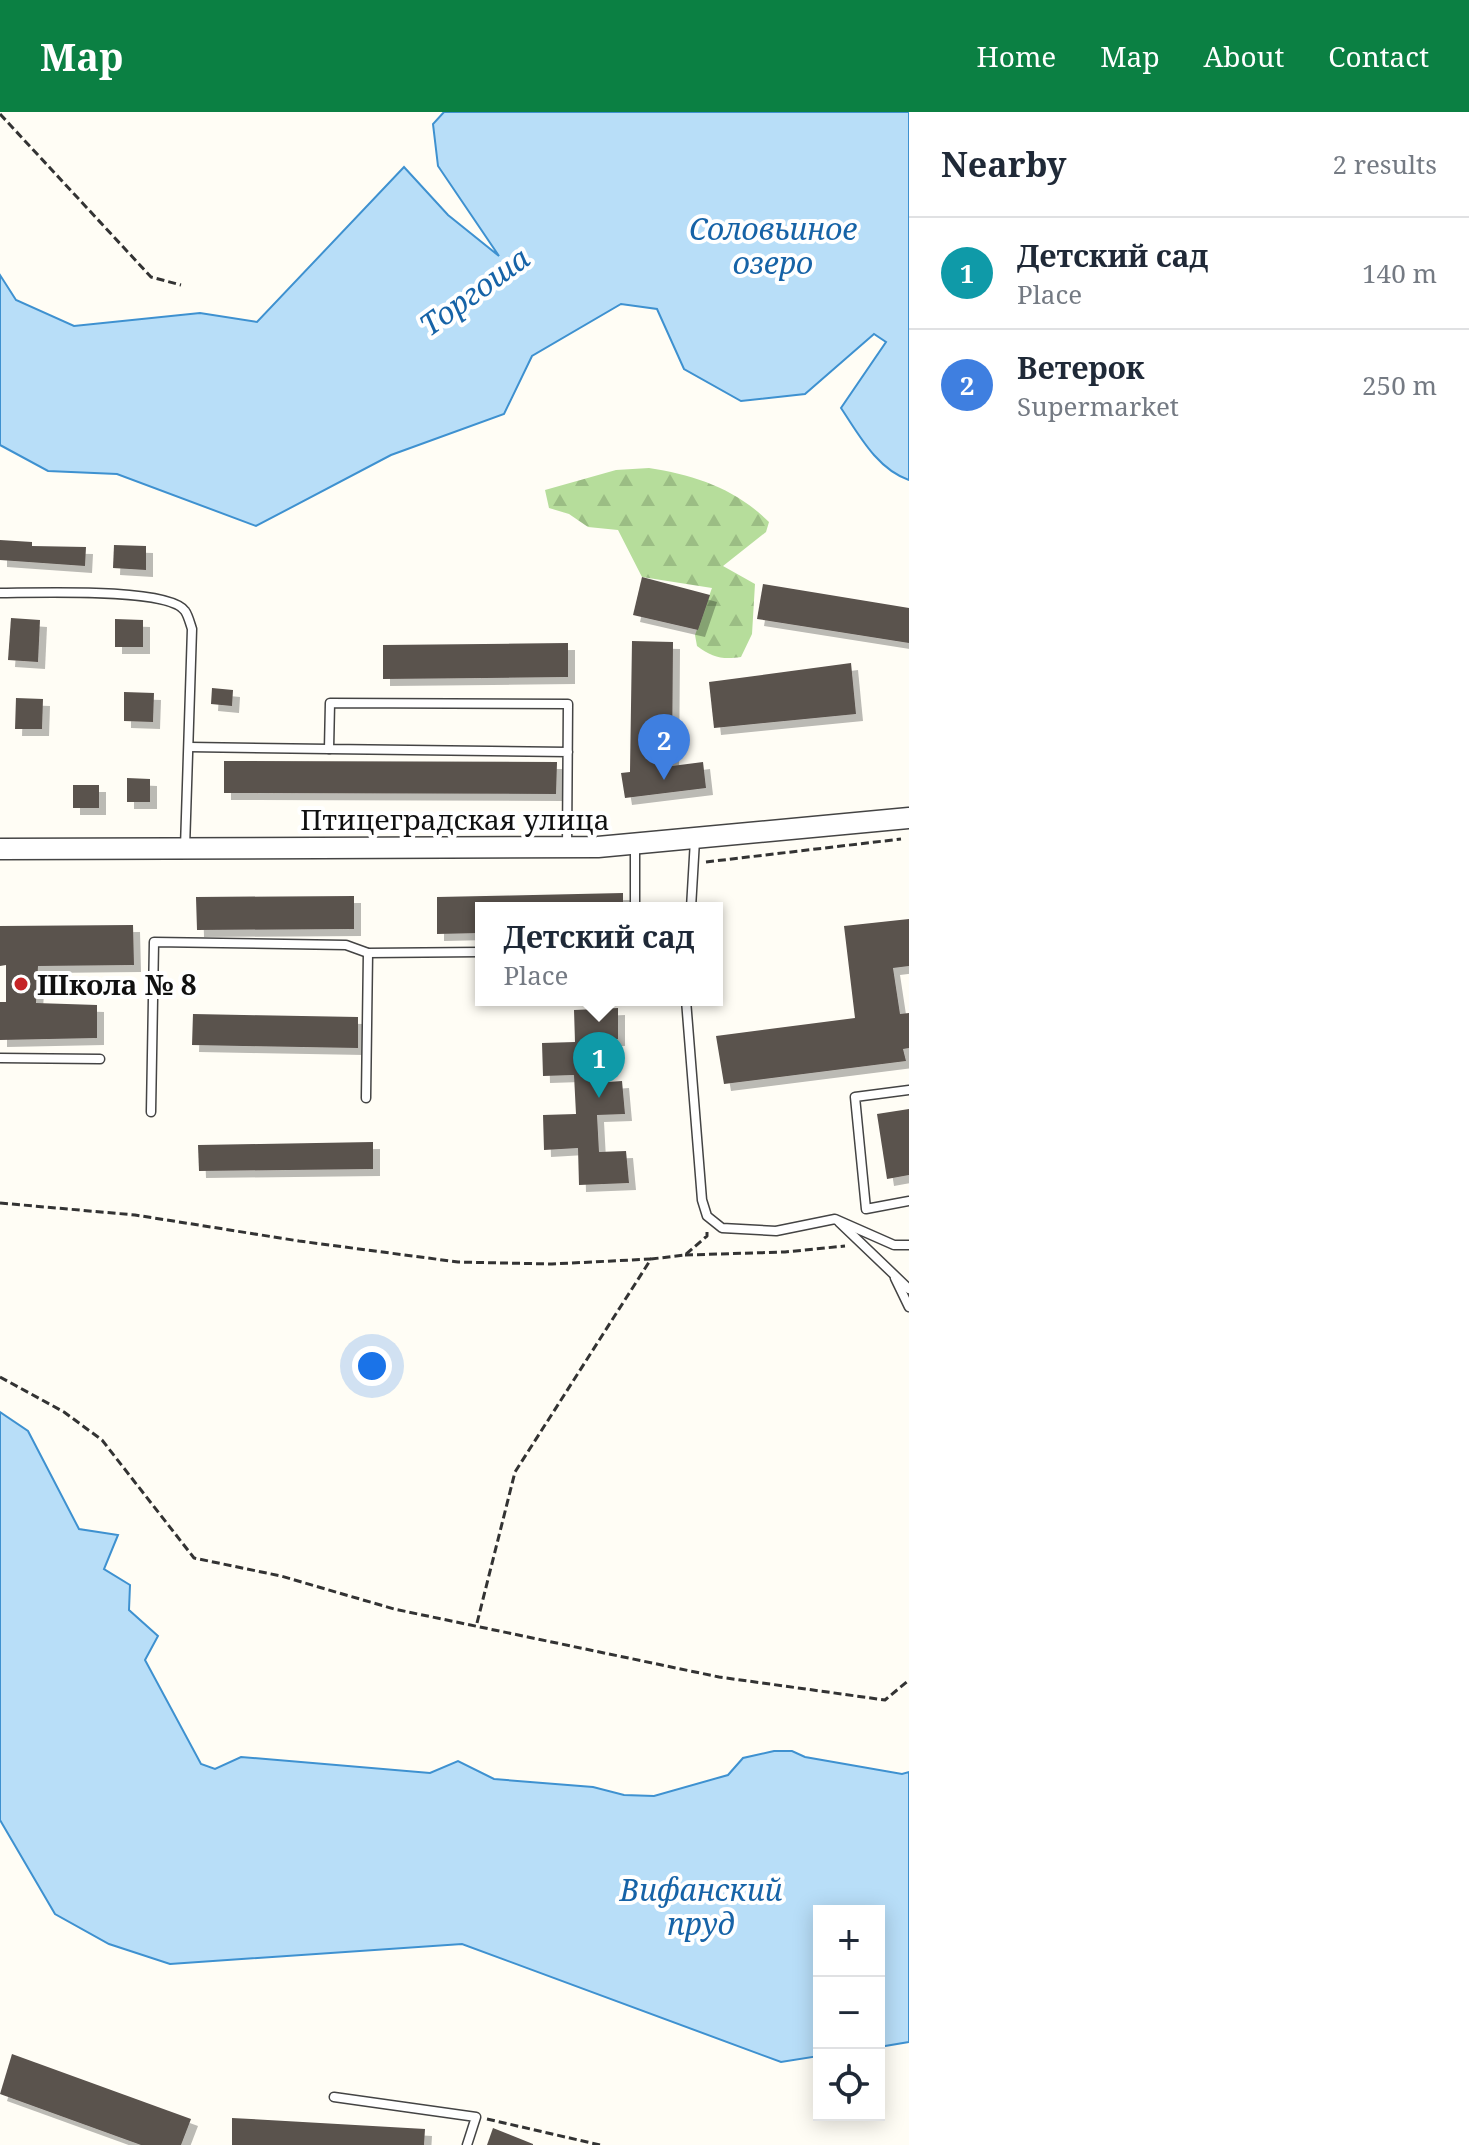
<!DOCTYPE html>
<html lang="en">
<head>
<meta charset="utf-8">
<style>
  body { margin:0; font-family:"Noto Serif",serif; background:#f6f6f7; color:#1f2937 }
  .controls { position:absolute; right:24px; bottom:24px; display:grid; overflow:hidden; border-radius:0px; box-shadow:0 4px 20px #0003 }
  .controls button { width:72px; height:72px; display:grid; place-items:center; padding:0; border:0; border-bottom:2px solid #e0e1e3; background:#fff; color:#1f2937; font:40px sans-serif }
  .you { position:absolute; left:372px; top:1254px; width:28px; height:28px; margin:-20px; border:6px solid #fff; border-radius:50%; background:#1a73e8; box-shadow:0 0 0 12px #1a73e833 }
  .badge { display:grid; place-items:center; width:52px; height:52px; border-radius:50%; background:#0b8043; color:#fff; font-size:26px; font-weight:700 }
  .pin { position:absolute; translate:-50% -66px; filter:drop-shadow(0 2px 4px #0008) }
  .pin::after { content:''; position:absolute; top:42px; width:28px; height:24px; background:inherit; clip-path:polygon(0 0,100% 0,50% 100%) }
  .popup { position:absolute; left:475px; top:790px; width:248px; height:104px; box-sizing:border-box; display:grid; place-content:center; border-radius:0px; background:#fff; filter:drop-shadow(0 2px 6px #0005); font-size:26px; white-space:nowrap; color:#747a83 }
  .popup b { font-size:30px; color:#1f2937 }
  .popup::after { content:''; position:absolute; left:50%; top:100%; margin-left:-16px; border:16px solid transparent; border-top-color:#fff }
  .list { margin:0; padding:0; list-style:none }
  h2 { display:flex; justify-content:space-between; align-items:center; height:104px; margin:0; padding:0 32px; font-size:34px }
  h2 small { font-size:26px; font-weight:400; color:#747a83 }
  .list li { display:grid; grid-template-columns:52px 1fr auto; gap:24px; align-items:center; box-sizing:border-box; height:112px; padding:0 32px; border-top:2px solid #e0e1e3 }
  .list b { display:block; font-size:30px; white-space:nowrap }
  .list p { margin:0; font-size:26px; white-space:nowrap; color:#747a83 }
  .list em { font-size:26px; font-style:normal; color:#747a83 }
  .icon { flex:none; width:44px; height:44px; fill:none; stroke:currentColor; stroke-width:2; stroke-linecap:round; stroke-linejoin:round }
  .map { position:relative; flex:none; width:909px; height:2033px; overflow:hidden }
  header { display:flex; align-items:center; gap:48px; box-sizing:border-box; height:112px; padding:0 40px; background:#0b8043; color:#fff }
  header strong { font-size:38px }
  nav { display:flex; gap:44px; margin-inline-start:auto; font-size:28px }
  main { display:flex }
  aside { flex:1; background:#fff }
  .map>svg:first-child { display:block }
  .forest { fill:url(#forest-firs) }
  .water { fill:#b8def8; stroke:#3e91d0; stroke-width:2 }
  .building { fill:#5a524d; filter:url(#shadow) }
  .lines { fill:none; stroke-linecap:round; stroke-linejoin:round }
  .service-casing { stroke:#444; stroke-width:11 }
  .tertiary-casing { stroke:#444; stroke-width:23 }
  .path { stroke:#333; stroke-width:3; stroke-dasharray:8 4; stroke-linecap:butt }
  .service { stroke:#fff; stroke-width:8 }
  .tertiary { stroke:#fff; stroke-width:20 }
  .poi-dot { fill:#c52427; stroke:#fff; stroke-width:3 }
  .labels { text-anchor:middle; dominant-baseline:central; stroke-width:8; stroke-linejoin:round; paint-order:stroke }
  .street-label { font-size:28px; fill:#111; stroke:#fff }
  .poi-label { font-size:28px; font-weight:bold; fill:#111; stroke:#fff; text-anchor:start }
  .water-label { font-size:30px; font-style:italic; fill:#1663a7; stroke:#fff }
</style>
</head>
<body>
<header>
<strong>Map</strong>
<nav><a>Home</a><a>Map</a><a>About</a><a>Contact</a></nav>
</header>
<main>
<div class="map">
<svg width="909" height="2033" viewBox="0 0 909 2033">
  <defs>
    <pattern id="forest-firs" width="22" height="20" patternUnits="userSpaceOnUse" patternTransform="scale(2)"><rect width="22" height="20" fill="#b6dd9b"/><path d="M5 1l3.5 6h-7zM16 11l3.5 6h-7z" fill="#9bbd84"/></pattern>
    <filter id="shadow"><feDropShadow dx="7" dy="7" stdDeviation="0" flood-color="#0004"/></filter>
  </defs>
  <rect width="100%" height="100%" fill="#fffdf5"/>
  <!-- forest -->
  <path class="forest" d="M649,356C695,363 736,377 769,410L766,420L723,454L755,472L752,522L741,545C722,548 712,545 697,534L695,523L712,476L642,465L618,418L588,415L569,402L549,396L545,378L616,358Z"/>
  <!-- water -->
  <g class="water">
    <path d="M444,0H909V368C877,357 859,323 841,296L886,230L874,222L805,282L741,289L684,257L657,197L621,192L532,244L504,302L391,343L256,414L117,362L48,359L0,333V163L16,188L74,214L200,201L257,210L404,55L448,103L499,144L438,54L433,12Z"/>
    <polygon points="0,1300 28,1319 79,1417 118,1423 104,1457 130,1473 129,1498 158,1524 145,1548 201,1652 215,1657 241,1645 430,1661 458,1649 494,1667 593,1675 624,1683 654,1684 728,1663 743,1646 774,1639 792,1639 805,1645 902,1662 909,1660 909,1930 879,1935 879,1799 819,1799 819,1944 781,1950 462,1832 170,1852 109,1832 55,1802 0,1708"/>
  </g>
  <!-- building -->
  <g class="building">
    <polygon points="0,428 32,430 32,434 86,435 85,454 0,448"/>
    <polygon points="114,433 146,434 146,458 113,456"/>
    <polygon points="642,465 710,483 698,518 633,503"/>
    <polygon points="763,472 909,496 909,531 757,507"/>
    <polygon points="11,506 40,508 38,550 8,548"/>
    <polygon points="115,507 143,508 143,535 115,535"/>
    <polygon points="632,529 673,530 672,654 703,650 706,676 625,686 621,661 630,660"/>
    <polygon points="568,531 568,565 383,567 383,533"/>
    <polygon points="851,551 856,602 714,616 709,570"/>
    <polygon points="212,576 233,578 232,594 211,592"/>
    <polygon points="124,580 154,581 153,610 124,609"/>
    <polygon points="16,586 43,587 42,617 15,617"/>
    <polygon points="224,649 557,650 556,682 224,681"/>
    <polygon points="127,666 150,667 150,690 127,690"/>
    <rect x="73" y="673" width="26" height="23"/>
    <polygon points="623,781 623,796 481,796 481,821 437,822 437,785"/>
    <polygon points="354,784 354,817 197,818 196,785"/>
    <polygon points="909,807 909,854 893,856 900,902 909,901 909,936 903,937 906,949 724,972 716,924 855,906 844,814"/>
    <polygon points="133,813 134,853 38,854 36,891 97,893 97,926 0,928 0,890 6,890 6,853 0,854 0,814"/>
    <polygon points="618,896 618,927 592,928 594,971 622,969 625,1002 597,1003 599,1040 626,1039 629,1071 579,1073 578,1036 544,1038 543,1003 576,1002 574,963 543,964 542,931 575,930 574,898"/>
    <polygon points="193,902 358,905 358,936 192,933"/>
    <polygon points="909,997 909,1063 887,1067 877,1002"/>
    <polygon points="373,1030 373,1057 199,1059 198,1033"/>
    <polygon points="12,1942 191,2007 181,2033 141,2033 0,1982"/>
    <polygon points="232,2006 425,2017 424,2033 232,2033"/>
    <polygon points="493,2016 533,2032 533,2033 487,2033"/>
  </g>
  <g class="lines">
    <defs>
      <g id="service">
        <path d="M0,481C32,481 169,475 185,499C188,503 190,511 192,517L185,736"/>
        <polyline points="189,635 329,637"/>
        <polyline points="635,734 635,796"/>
        <polyline points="567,735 568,592 330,591 329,637 568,640"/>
        <polyline points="691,796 695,728"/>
        <polyline points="686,888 702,1088 707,1104 722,1116 776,1119 835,1107 894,1133 909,1133"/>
        <polyline points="0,946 100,947"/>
        <polyline points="909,978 855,985 866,1097 909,1089"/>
        <polyline points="366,986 368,841"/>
        <polyline points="151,1000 154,830 346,833 368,841 481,840"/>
        <polyline points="839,1110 909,1177"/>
        <polyline points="895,1166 909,1195"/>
        <polyline points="334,1985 476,2005 467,2033"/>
      </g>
      <polyline id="tertiary" points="0,737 598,735 909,706"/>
    </defs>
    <!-- service casing -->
    <use href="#service" class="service-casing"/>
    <!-- tertiary casing -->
    <use href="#tertiary" class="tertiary-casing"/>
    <!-- path -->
    <g class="path">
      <polyline points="0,2 151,165 181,173"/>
      <polyline points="706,750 901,727"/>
      <polyline points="0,1091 135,1103 299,1129 458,1150 552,1152 651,1147"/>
      <polyline points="685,1143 785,1140 845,1134"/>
      <polyline points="0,1265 64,1300 102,1328 194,1446 281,1464 394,1497 719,1565 885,1588 909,1568"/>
      <polyline points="477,1511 515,1360 651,1147 685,1143 707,1124 707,1120"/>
      <polyline points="487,2007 600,2033"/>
    </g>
    <!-- service -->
    <use href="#service" class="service"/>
    <!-- tertiary -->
    <use href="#tertiary" class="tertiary"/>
  </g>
  <!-- markers -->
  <circle class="poi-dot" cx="21" cy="872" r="8"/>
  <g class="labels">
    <!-- street labels -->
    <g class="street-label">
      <text x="455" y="707">Птицеградская улица</text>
    </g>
    <!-- poi labels -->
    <g class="poi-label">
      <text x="37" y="872">Школа № 8</text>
    </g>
    <!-- water labels -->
    <g class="water-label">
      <text x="773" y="116">Соловьиное<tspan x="773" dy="34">озеро</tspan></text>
      <text transform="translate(474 179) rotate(-36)">Торгоша</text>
      <text x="701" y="1777">Вифанский<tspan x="701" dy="34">пруд</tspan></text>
    </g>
  </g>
</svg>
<div class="controls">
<button>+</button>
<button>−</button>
<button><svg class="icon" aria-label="locate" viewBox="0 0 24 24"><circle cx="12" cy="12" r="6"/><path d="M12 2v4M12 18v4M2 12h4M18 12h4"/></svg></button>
</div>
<div class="you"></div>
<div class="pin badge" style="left:599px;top:986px;background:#0f9aa8">1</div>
<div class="popup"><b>Детский сад</b>Place</div>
<div class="pin badge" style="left:664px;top:668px;background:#3f7fe0">2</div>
</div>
<aside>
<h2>Nearby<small>2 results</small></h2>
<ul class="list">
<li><span class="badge" style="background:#0f9aa8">1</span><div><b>Детский сад</b><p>Place</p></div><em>140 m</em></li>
<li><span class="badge" style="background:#3f7fe0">2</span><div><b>Ветерок</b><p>Supermarket</p></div><em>250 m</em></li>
</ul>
</aside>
</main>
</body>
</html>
